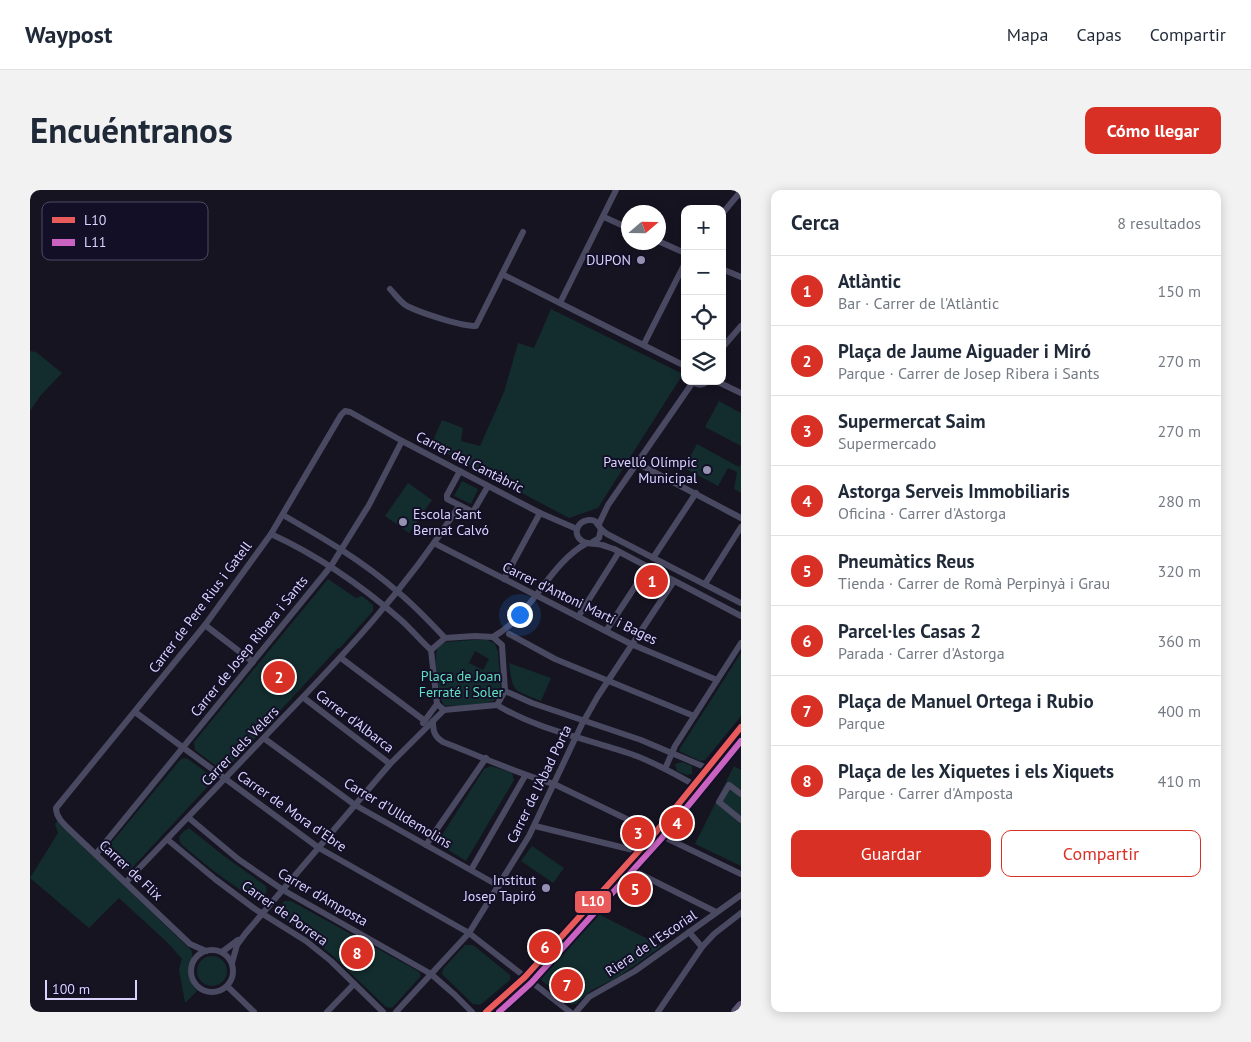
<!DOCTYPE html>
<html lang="es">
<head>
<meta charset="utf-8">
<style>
  body { margin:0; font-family:"PT Sans",sans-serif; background:#f2f2f3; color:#1f2937 }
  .controls { position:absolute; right:15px; top:15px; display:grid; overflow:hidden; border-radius:10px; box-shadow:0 2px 12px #0003 }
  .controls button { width:45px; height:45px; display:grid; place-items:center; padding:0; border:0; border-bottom:1px solid #e0e1e3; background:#fff; color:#1f2937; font:25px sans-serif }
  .compass { position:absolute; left:591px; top:15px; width:45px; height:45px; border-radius:50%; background:#fff; box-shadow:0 2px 12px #0003; rotate:70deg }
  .scale { position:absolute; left:15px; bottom:12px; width:92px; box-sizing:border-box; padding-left:5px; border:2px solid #d9d4ff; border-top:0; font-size:14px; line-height:18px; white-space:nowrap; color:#d9d4ff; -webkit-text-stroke:4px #130f26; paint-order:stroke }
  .you { position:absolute; left:489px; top:424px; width:18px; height:18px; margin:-12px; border:4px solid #fff; border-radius:50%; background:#1a73e8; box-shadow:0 0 0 8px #1a73e833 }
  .badge { display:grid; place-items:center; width:32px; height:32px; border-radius:50%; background:#d93025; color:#fff; font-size:16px; font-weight:700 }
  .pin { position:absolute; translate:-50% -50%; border:2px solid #fff; box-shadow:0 1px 5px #0006 }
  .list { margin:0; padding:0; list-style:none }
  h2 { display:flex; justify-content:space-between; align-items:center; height:65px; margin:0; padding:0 20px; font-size:21px }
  h2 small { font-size:16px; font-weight:400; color:#747a83 }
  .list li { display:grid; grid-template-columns:32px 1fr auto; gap:15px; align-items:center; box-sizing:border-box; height:70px; padding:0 20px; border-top:1px solid #e0e1e3 }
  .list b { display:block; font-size:19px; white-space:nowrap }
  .list p { margin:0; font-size:16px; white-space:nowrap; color:#747a83 }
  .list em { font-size:16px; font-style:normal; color:#747a83 }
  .actions { display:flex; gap:10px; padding:15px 20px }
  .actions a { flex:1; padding:11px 0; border:1px solid #d93025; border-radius:10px; text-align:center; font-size:18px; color:#d93025 }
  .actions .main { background:#d93025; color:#fff }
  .icon { flex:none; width:28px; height:28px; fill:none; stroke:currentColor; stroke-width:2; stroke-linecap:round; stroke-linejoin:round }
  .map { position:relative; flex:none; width:711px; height:822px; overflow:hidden; border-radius:10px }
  header { display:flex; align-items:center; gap:30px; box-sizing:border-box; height:70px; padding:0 25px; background:#fff; border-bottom:1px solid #e0e1e3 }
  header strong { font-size:24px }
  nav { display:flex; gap:28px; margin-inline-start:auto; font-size:18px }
  .intro { display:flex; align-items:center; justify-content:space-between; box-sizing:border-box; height:120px; padding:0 30px }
  h1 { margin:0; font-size:35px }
  .button { padding:12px 22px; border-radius:10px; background:#d93025; color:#fff; font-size:18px; font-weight:700 }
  main { display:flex; gap:30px; padding:0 30px }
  aside { flex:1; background:#fff; border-radius:10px; box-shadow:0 2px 12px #0003 }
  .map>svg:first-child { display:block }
  .green { fill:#132c2d; fill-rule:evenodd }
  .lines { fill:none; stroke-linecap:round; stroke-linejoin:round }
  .street { stroke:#4a4962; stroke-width:6 }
  .primary { stroke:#5e5373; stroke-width:10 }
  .bus-1-casing { stroke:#130f26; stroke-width:10 }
  .bus-2-casing { stroke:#130f26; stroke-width:10 }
  .bus-1 { stroke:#e95a5a; stroke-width:6 }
  .bus-2 { stroke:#c962c0; stroke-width:6 }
  .poi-dot { fill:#9591b1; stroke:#130f26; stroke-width:2 }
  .labels { text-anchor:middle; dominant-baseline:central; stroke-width:4; stroke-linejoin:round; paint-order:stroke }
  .poi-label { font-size:14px; fill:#d9d4ff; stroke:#130f26; text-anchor:end }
  .street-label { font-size:14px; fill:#d9d4ff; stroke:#130f26 }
  .park-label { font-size:14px; fill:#5fe0c0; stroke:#130f26 }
  .key { fill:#130f26; stroke:#4e4a67; stroke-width:1 }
  .key-label { font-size:14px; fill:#d9d4ff }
  .line-badge { stroke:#130f26; stroke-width:2 }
  .badge-label { font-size:14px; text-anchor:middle; font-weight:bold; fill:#fff }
</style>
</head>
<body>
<header>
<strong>Waypost</strong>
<nav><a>Mapa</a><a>Capas</a><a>Compartir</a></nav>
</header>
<div class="intro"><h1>Encuéntranos</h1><a class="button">Cómo llegar</a></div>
<main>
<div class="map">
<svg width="711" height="822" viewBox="0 0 711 822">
  <rect width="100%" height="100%" fill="#161421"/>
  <!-- green -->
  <g class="green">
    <polygon points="521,119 653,184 568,318 539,328 401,255 412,230 433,238 431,251 450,256 474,202 488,153 504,158"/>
    <polygon points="0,161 6,162 32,183 11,205 0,221"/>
    <polygon points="689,211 711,223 711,256 675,237"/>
    <polygon points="667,254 709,277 711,274 711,303 704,299 707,282 698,278 688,296 654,278"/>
    <polygon points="432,291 448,299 441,314 424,306"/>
    <polygon points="378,293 402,310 379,343 355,326"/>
    <polygon points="298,389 326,408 332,406 343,415 343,421 310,458 308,458 199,576 193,579 189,578 165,560 164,552"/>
    <path d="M456,449L465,454L468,462L471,502C470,505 469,507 466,509C458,516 425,517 414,515C407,502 404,472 407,458L416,452ZM445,461L459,469L453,480L439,473Z"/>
    <polygon points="711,463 711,526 675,570 670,571 651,562 649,560"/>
    <path d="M479,473L521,488L511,511C483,499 483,504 479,473Z"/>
    <polygon points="153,568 158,569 180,585 182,590 181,593 101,679 93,680 78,665 77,658 150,570"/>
    <polygon points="652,572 662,576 662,584 657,585 647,581 645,574"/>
    <polygon points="461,576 482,583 484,590 436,671 407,653 454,579"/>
    <polygon points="704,576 711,580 711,676 665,654"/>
    <path d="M27,631L162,761C164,779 150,780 167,801L155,813L149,779L152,769L138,753L89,708L59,738L0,688L28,643L25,634Z"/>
    <path d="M159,638L194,666L236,696C238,703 234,707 229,711L224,710L181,679L152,655L150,652L149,647L154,641Z"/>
    <polygon points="502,656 534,678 523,693 491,671"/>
    <polygon points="254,711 261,711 388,781 390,783 390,787 362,818 356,817 301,764 249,725 248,720"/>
    <polygon points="564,722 632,756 588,787 562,800 546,814 542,815 511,790 510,783"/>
    <polygon points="435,755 443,755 480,785 480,790 450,815 443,814 412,784 413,779"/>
    <circle cx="182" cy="781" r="15"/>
  </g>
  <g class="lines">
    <!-- street -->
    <g class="street">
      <polyline points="692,24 711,1"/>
      <polyline points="574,27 598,38"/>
      <polyline points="628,51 655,63"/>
      <polyline points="692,79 711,87"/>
      <polyline points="472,84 655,176"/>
      <path d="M360,99C365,104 370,112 377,116C391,123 430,136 446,136L493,42"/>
      <polyline points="530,113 586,0"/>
      <polyline points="614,154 655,73"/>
      <polyline points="692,158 711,136"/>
      <path d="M662,191C667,196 673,196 678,191"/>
      <polyline points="686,191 711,203"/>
      <polyline points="607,273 711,328"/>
      <polyline points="430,281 417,305 417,309 443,322 458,296"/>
      <path d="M253,325C293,348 333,371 368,402C385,416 400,432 415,448"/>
      <polyline points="569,334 578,315 663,192"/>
      <polyline points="571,339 577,344 711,413"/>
      <path d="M241,344C289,366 332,396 371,430C382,440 391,451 401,460"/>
      <polyline points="404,353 601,454 687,490"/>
      <path d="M561,353L569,348L571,339L565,331C550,326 540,343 552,351C558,355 566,353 572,355C576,356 580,358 584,359L711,426"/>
      <polyline points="623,368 666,303"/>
      <polyline points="474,389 510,323"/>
      <polyline points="675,394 711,337"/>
      <polyline points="548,427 589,362"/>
      <polyline points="175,435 223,472"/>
      <polyline points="576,441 618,377"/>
      <polyline points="479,444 525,469 664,526"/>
      <polygon points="445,446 463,447 472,455 475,501 467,515 414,520 407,514 401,460 415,448"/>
      <path d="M463,447C502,426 518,374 557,353"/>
      <polyline points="311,468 395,531"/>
      <polyline points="475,501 502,513 611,550 677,578"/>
      <polyline points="274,508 360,574"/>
      <path d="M467,515C508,540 555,548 601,564C622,571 643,583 663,594"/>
      <polyline points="105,522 289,658 439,743 540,822"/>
      <path d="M403,531C403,541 404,546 413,552C450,566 486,583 524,594L711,684"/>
      <polyline points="393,533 407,514"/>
      <polyline points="235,549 325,615 469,696"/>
      <polyline points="635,579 645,556 711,453"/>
      <polyline points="711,604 699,595 689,612 711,630"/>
      <polyline points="159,628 208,669 253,700 401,784 425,805 442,822"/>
      <polyline points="505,636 607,661"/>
      <polyline points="138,650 185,689 225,719 276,751 301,771 353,822"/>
      <polyline points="396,655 456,568"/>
      <polyline points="66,664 301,376 339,315 372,251"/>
      <polyline points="594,676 686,722"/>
      <polyline points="441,680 495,586"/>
      <path d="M96,692C146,640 196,588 245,536C313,466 376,399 429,316"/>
      <polyline points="659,742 672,757"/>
      <circle cx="182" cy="781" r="21"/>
      <path d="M176,761L160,754L42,642C35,635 26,628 26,618L175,435L241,344L311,225L315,221L320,222L374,252L510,323L547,339"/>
      <polyline points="192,762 208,750"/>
      <polyline points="202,773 207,755 215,744 360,574 414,520"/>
      <polyline points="197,796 224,822"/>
      <polyline points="297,822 324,794"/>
      <polyline points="366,822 439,743 499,646 552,534 568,506 644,391"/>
      <polyline points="456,822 495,787 625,643 711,537"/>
      <polyline points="546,822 559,807 605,781 711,705"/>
      <polyline points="628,822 672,757 684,744 711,723"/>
    </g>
    <!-- primary -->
    <polyline class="primary" points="706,822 711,816"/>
    <defs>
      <polyline id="bus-1" points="456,822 495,787 625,643 711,537"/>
      <polyline id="bus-2" points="469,822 501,793 631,649 711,551"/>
    </defs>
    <!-- bus-1 casing -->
    <use href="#bus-1" class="bus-1-casing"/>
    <!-- bus-2 casing -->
    <use href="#bus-2" class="bus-2-casing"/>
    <!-- bus-1 -->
    <use href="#bus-1" class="bus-1"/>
    <!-- bus-2 -->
    <use href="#bus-2" class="bus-2"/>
  </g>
  <!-- markers -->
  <g class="poi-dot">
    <circle cx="611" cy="70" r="5"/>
    <circle cx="677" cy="280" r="5"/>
    <circle cx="373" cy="332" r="5"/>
    <circle cx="516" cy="698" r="5"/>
  </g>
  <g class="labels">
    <!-- poi labels -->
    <g class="poi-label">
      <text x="601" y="70">DUPON</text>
      <text x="667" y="272">Pavelló Olímpic<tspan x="667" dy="16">Municipal</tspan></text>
      <text x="383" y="324" text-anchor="start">Escola Sant<tspan x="383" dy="16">Bernat Calvó</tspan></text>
      <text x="506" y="690">Institut<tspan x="506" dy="16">Josep Tapiró</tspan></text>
    </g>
    <!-- street labels -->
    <g class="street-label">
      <text transform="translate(440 272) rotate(27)">Carrer del Cantàbric</text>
      <text transform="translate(550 413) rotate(26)">Carrer d'Antoni Martí i Bages</text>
      <text transform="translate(170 417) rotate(-53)">Carrer de Pere Rius i Gatell</text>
      <text transform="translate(219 456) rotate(-51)">Carrer de Josep Ribera i Sants</text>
      <text transform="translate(325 531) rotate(37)">Carrer d'Albarca</text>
      <text transform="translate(210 556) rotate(-46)">Carrer dels Velers</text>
      <text transform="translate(509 594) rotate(-64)">Carrer de l'Abad Porta</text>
      <text transform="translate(262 621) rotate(35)">Carrer de Mora d'Ebre</text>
      <text transform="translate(368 623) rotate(31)">Carrer d'Ulldemolins</text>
      <text transform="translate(101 680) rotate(43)">Carrer de Flix</text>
      <text transform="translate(293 707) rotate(30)">Carrer d'Amposta</text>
      <text transform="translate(255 723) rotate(35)">Carrer de Porrera</text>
      <text transform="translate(621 753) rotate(-34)">Riera de l'Escorial</text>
    </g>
    <!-- park labels -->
    <g class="park-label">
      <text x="431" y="486">Plaça de Joan<tspan x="431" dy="16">Ferraté i Soler</tspan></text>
    </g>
  </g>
  <!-- legend -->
  <rect x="12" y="12" width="166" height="58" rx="8" class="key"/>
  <rect x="22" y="27" width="23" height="6" fill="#e95a5a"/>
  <rect x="22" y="49" width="23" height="7" fill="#c962c0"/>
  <g class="key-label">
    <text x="54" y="35">L10</text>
    <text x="54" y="57">L11</text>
  </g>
  <rect class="line-badge" x="544" y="700" width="38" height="24" rx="5" fill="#e95a5a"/>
  <g class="badge-label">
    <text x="563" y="716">L10</text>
  </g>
</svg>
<div class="controls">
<button>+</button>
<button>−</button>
<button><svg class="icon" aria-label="locate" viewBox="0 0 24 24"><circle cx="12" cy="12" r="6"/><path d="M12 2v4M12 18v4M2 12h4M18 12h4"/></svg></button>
<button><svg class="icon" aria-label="layers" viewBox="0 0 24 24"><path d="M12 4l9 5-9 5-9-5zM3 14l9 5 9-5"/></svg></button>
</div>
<svg class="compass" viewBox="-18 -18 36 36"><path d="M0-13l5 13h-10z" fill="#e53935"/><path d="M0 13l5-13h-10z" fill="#747a83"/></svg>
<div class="scale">100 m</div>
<div class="you"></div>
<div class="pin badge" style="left:622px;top:391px">1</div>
<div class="pin badge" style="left:249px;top:487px">2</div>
<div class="pin badge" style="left:608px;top:643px">3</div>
<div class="pin badge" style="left:647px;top:633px">4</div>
<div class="pin badge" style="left:605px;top:699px">5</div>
<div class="pin badge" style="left:515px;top:757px">6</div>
<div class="pin badge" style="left:537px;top:795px">7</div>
<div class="pin badge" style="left:327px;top:763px">8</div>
</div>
<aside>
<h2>Cerca<small>8 resultados</small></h2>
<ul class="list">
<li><span class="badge">1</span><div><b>Atlàntic</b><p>Bar · Carrer de l'Atlàntic</p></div><em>150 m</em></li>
<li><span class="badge">2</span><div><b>Plaça de Jaume Aiguader i Miró</b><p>Parque · Carrer de Josep Ribera i Sants</p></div><em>270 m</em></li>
<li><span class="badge">3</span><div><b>Supermercat Saim</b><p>Supermercado</p></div><em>270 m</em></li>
<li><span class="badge">4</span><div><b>Astorga Serveis Immobiliaris</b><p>Oficina · Carrer d'Astorga</p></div><em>280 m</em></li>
<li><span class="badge">5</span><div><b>Pneumàtics Reus</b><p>Tienda · Carrer de Romà Perpinyà i Grau</p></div><em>320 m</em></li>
<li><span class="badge">6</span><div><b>Parcel·les Casas 2</b><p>Parada · Carrer d'Astorga</p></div><em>360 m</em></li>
<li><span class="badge">7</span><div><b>Plaça de Manuel Ortega i Rubio</b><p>Parque</p></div><em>400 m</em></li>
<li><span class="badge">8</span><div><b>Plaça de les Xiquetes i els Xiquets</b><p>Parque · Carrer d'Amposta</p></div><em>410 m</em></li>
</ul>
<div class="actions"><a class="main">Guardar</a><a>Compartir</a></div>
</aside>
</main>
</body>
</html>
